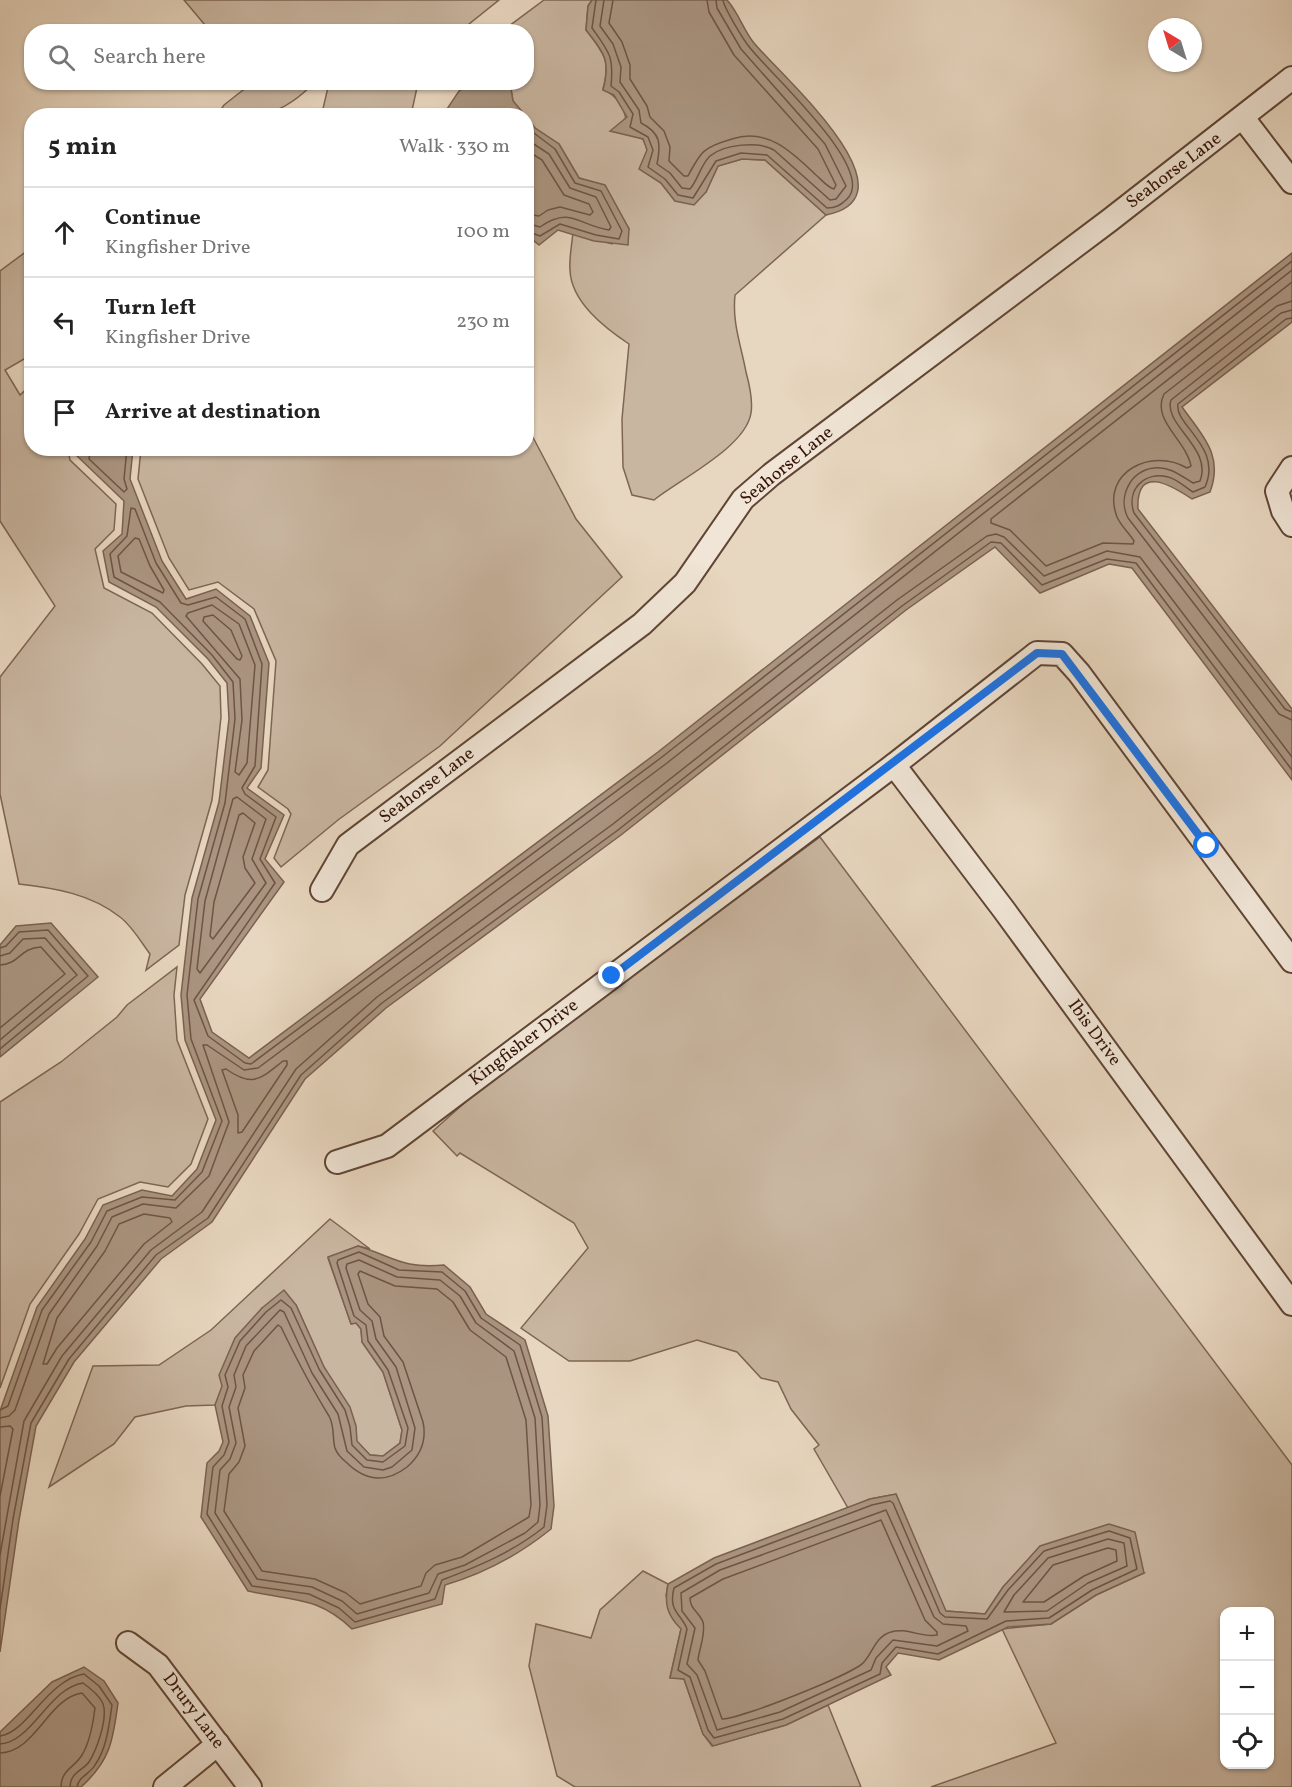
<!DOCTYPE html>
<html lang="en">
<head>
<meta charset="utf-8">
<style>
  body { margin:0; font-family:Vollkorn,serif; background:#f2f2f2; color:#222 }
  .controls { position:absolute; right:18px; bottom:18px; display:grid; overflow:hidden; border-radius:12px; box-shadow:0 2px 4px #0004 }
  .controls button { width:54px; height:54px; display:grid; place-items:center; padding:0; border:0; border-bottom:2px solid #e0e0e0; background:#fff; color:#222; font:30px sans-serif }
  .compass { position:absolute; left:1148px; top:18px; width:54px; height:54px; border-radius:50%; background:#fff; box-shadow:0 2px 4px #0004; rotate:322deg }
  .stop { position:absolute; width:18px; height:18px; margin:-14px; border:4px solid #1a73e8; border-radius:50%; background:#fff }
  .stop.end { background:#1a73e8; border-color:#fff; box-shadow:0 2px 6px #0008 }
  .list { margin:0; padding:0; list-style:none }
  h2 { display:flex; justify-content:space-between; align-items:center; height:78px; margin:0; padding:0 24px; font-size:26px }
  h2 small { font-size:20px; font-weight:400; color:#767676 }
  .list li { display:grid; grid-template-columns:39px 1fr auto; gap:18px; align-items:center; box-sizing:border-box; height:90px; padding:0 24px; border-top:2px solid #e0e0e0 }
  .list b { display:block; font-size:22px; white-space:nowrap }
  .list p { margin:0; font-size:20px; white-space:nowrap; color:#767676 }
  .list em { font-size:20px; font-style:normal; color:#767676 }
  .icon { flex:none; width:33px; height:33px; fill:none; stroke:currentColor; stroke-width:2; stroke-linecap:round; stroke-linejoin:round }
  .map { position:relative; flex:none; width:1292px; height:1787px; overflow:hidden }
  .search { position:absolute; background:#fff; box-shadow:0 2px 4px #0004; left:24px; top:24px; width:510px; height:66px; display:flex; align-items:center; gap:15px; box-sizing:border-box; padding:0 21px; border-radius:24px; color:#767676; font-size:22px }
  .panel { position:absolute; background:#fff; box-shadow:0 2px 4px #0004; left:24px; top:108px; width:510px; height:348px; border-radius:24px }
  .map>svg:first-child { display:block }
  .green { fill:#c9b6a1; stroke:#7e6554; stroke-width:1.5; fill-rule:evenodd }
  .water { fill:#aa9581; stroke:#7a6150; stroke-width:1.5 }
  .lines { fill:none; stroke-linecap:round; stroke-linejoin:round }
  .shore { stroke:#6e5444; stroke-width:1.5 }
  .minor-casing { stroke:#604535; stroke-width:26 }
  .minor { stroke:#f0e5d6; stroke-width:22 }
  .route { stroke:#1a73e8; stroke-width:8 }
  .labels { text-anchor:middle; dominant-baseline:central; stroke-width:4.5; stroke-linejoin:round; paint-order:stroke }
  .street-label { font-size:18px; fill:#331407; stroke:#f0e5d6 }
</style>
</head>
<body>
<div class="map">
<svg width="1292" height="1787" viewBox="0 0 1292 1787">
  <rect width="100%" height="100%" fill="#e8d7c0"/>
  <filter id="stains"><feTurbulence type="fractalNoise" baseFrequency=".00333" numOctaves="4"/><feColorMatrix values="0 0 0 0 .2 0 0 0 0 .09 0 0 0 0 .02 0 0 0 .5 -.17"/></filter>
  <radialGradient id="worn" r=".72"><stop offset=".6" stop-color="#630" stop-opacity="0"/><stop offset="1" stop-color="#630" stop-opacity=".3"/></radialGradient>
  <!-- green -->
  <g class="green">
    <polygon points="184,0 499,0 459,32 210,31"/>
    <path d="M544,0H592L588,6L586,30C604,53 611,60 603,89C621,98 628,114 626,133L643,139L648,150L640,169L661,183L675,201L706,192L718,166L742,159L765,160L826,215L735,295C732,323 741,345 746,372C749,383 753,401 751,413C746,447 680,479 654,500L632,495L623,467L622,419L629,344C605,328 571,302 570,270C569,258 572,244 573,232L612,244L629,229L605,186L579,178L559,144L535,128L513,101L510,83L526,82V32H501Z"/>
    <path d="M252,83V82L314,83C280,117 263,116 217,115L224,105Z"/>
    <polygon points="329,83 329,82 418,83 411,115 318,115 322,113"/>
    <path d="M31,248V355L5,370L20,395L31,385L32,448L74,449L69,455L70,460L116,504L114,530L95,549L104,588L152,613L202,664L220,686L221,717L212,800L185,895L179,945L146,970L150,954C141,942 132,926 120,917C91,894 55,888 19,884L0,794V677L55,606L0,521V271Z"/>
    <polygon points="527,426 576,519 622,577 440,746 338,820 281,867 274,858 291,814 288,809 258,787 268,770 276,661 254,609 218,582 189,590 169,558 138,479 141,449 526,448"/>
    <path d="M820,837L1292,1465V1787H931L1056,1743L1002,1629L1051,1624L1096,1595L1144,1573L1041,1546L1003,1587L985,1614L945,1611L896,1494L870,1499L848,1508L814,1449L819,1445L791,1409L778,1382L761,1378L737,1352L697,1340L630,1361H569L521,1328L588,1248L574,1223L460,1153L457,1156L433,1131L489,1081ZM1224,1612H1270V1764H1224Z"/>
    <polygon points="177,967 174,995 177,1040 208,1119 191,1164 168,1187 140,1182 98,1199 79,1234 30,1304 0,1388 0,1102 61,1062 117,1017 127,1005"/>
    <path d="M330,1219L370,1249L358,1246L328,1258L351,1324L356,1323L361,1329L362,1342L383,1372L402,1430L400,1443L383,1456L370,1455L356,1441C356,1410 337,1392 323,1365C314,1345 305,1325 296,1305L262,1308L215,1405L186,1406L135,1417L114,1444L49,1487L93,1366L159,1365L211,1330Z"/>
    <polygon points="643,1571 668,1584 666,1596 681,1629 670,1677 684,1679 703,1734 712,1746 786,1725 828,1705 861,1787 575,1787 557,1776 529,1666 536,1624 591,1638 600,1610"/>
  </g>
  <!-- water -->
  <g class="water">
    <path d="M592,0H727C739,13 743,30 754,43C778,73 921,196 826,215L765,160L742,159L718,166L706,192L694,205L675,201L661,183L639,169L647,150L643,139L610,131L627,117L614,95L603,90C611,60 604,53 586,30L588,6Z"/>
    <polygon points="472,83 510,83 513,101 525,115 443,115 459,91"/>
    <polygon points="526,118 535,128 559,144 579,178 605,185 629,229 628,245 594,241 558,230 539,245 527,235"/>
    <path d="M1292,253V322L1182,407C1202,435 1224,455 1210,492L1192,499C1171,485 1136,464 1138,509L1292,709V780L1132,568L1109,564L1040,593L995,547L906,610L621,835L386,1008L305,1079L212,1222L161,1259L74,1362L36,1426L19,1520L0,1652V1411L37,1307L85,1239L103,1205L142,1190L172,1196L197,1169L216,1120L185,1040L181,995L192,898L219,802L229,719L227,683L208,659L156,607L109,582L103,551L122,534L124,501L77,456L89,449H133L130,479L162,561L186,599L216,589L250,616L269,663L261,768L247,788L284,815L265,859L284,882L200,999L212,1032L249,1058L658,752Z"/>
    <polygon points="51,923 98,977 0,1057 0,945 16,926"/>
    <path d="M358,1246C394,1257 403,1269 444,1265L470,1287L486,1314L525,1340L548,1416L554,1506L551,1529C520,1554 483,1574 445,1585L442,1604L352,1629C318,1596 293,1601 248,1591L201,1517L207,1463L219,1451L223,1442L215,1405L222,1386L219,1375L235,1338L262,1308L284,1290L296,1305L324,1367L350,1407L356,1426L357,1441L370,1455L383,1456L400,1443L402,1430L383,1372L362,1342L361,1329L356,1323L351,1324L328,1257Z"/>
    <path d="M896,1494L946,1611L985,1614L1003,1587L1040,1546L1109,1524L1135,1532L1144,1573L1096,1595L1051,1624L1008,1627L939,1660L898,1653L886,1667L891,1675L786,1725L713,1746L703,1734L684,1679L670,1678L681,1629C667,1615 664,1604 668,1584L714,1558L870,1499Z"/>
    <path d="M84,1667L104,1681L118,1703C113,1741 110,1761 81,1787H0V1732L52,1682Z"/>
  </g>
  <g class="lines">
    <!-- shore -->
    <g class="shore">
      <path d="M596,0L592,28C609,52 614,56 611,86L619,92L633,114L630,127L648,137L653,150L648,167L665,179L678,195L693,198L716,161L741,153L767,155L827,208C836,208 841,205 847,199C879,169 764,69 747,44C742,37 724,8 723,0"/>
      <path d="M604,0L600,26L613,44L621,67L620,82L639,110L641,123C661,133 661,144 657,164L670,173L682,188L690,189C698,180 701,164 710,156C724,144 759,141 774,150L830,200L836,199L846,186L825,144L741,49L717,8L716,0"/>
      <path d="M613,0L609,23L622,42L630,65V79L647,106L650,117L664,131L670,147L669,161L684,176H688C701,151 704,147 732,139C767,127 792,152 816,175C822,180 827,187 834,189L836,185L818,149L734,55L709,12L707,0"/>
      <polyline points="526,127 555,149 575,183 601,191 622,231 619,239 596,235 560,224 540,236 526,231"/>
      <path d="M526,139L549,154L570,188L596,197L611,227L609,230C578,225 570,206 540,227L526,223"/>
      <polyline points="526,150 542,160 564,195 589,204 593,212 590,215 560,207 548,210 539,216 526,214"/>
      <path d="M1292,282L991,519V523L1010,530L1046,566L1103,543L1133,544L1134,541C1129,533 1121,526 1117,517C1100,472 1152,447 1187,468L1191,466C1186,440 1151,420 1164,394L1277,306L1292,301"/>
      <path d="M1292,310L1281,313L1171,400C1163,425 1213,448 1200,481L1193,483C1181,476 1170,466 1154,468C1131,470 1117,497 1128,518L1279,714L1292,720"/>
      <path d="M1292,318L1286,319L1178,404C1174,425 1223,447 1205,487L1193,492C1185,487 1177,479 1168,477C1144,471 1126,490 1134,513L1285,709L1292,712"/>
      <polyline points="91,448 89,459 124,492 127,489 124,479 127,448"/>
      <polygon points="135,538 139,539 150,566 164,590 163,593 121,572 118,556"/>
      <polygon points="212,605 239,624 255,665 247,763 239,775 235,772 242,720 240,679 186,616 188,613"/>
      <polygon points="213,615 231,630 242,656 240,660 237,659 203,621 204,617"/>
      <polygon points="237,797 266,819 252,859 266,883 200,973 197,969 205,901 233,799"/>
      <polygon points="243,813 255,823 243,857 245,868 255,883 213,939 210,936 214,902 239,815"/>
      <polyline points="0,948 6,946 19,932 48,930 88,976 0,1049"/>
      <polyline points="0,956 10,953 23,939 45,938 77,975 0,1040"/>
      <path d="M0,965C20,964 19,948 41,947L65,974L0,1028"/>
      <path d="M283,1061H287V1065L242,1132L238,1133V1115L222,1070L226,1069C253,1088 260,1079 283,1061Z"/>
      <polygon points="144,1214 170,1218 172,1222 144,1244 57,1348 47,1364 43,1364 57,1318 105,1251 119,1224"/>
      <path d="M359,1252L399,1270L442,1272L465,1291L481,1318L520,1345L542,1417L547,1505L544,1527C513,1552 479,1566 442,1580L435,1599L355,1622L339,1608L309,1594L252,1586L207,1514L213,1467L224,1455L229,1442L222,1406L228,1387L225,1375L240,1341L266,1312L281,1300L291,1308L319,1369L345,1410L350,1427L352,1445L367,1460L383,1462L405,1446L408,1428L388,1370L368,1341L366,1325L354,1316L337,1263L338,1260Z"/>
      <polygon points="359,1260 397,1277 440,1280 460,1296 476,1323 514,1351 535,1418 540,1505 538,1522 525,1533 465,1565 438,1574 429,1593 357,1614 342,1601 312,1587 257,1579 215,1513 220,1470 230,1459 236,1443 229,1407 236,1387 234,1375 246,1346 280,1310 284,1312 312,1373 338,1414 347,1451 364,1467 383,1470 392,1467 412,1450 415,1428 396,1367 376,1339 372,1321 360,1310 346,1268 347,1264"/>
      <path d="M360,1271L395,1286L437,1289L453,1302L470,1330L506,1357L526,1420L531,1505L529,1517L462,1557L435,1565L426,1573L421,1586L360,1604L346,1593L315,1579L262,1571L224,1511L229,1474L239,1462L245,1446L238,1408L245,1388L243,1375L254,1351L278,1325L281,1327C296,1358 311,1387 329,1416C335,1427 332,1437 335,1448C337,1454 341,1458 346,1462C365,1481 385,1484 407,1467C421,1455 427,1441 423,1422L403,1362L384,1336L380,1317L368,1304L358,1274Z"/>
      <polyline points="0,1410 8,1406 42,1310 91,1242 107,1211 142,1197 175,1200 202,1172 222,1121 191,1039 187,995 198,899 225,803 235,719 233,682 212,655 160,602 114,577 110,554 127,536 131,508 135,509 156,563 181,603 188,605 216,597 245,619 262,664 255,766 242,788 245,794 276,817 260,859 275,883 194,1000 208,1036 245,1063 251,1064 662,757 1292,261"/>
      <polyline points="0,1418 9,1416 15,1410 49,1314 97,1246 112,1217 143,1204 176,1208 209,1176 229,1122 203,1045 207,1045 244,1070 258,1068 667,763 1292,270"/>
      <polyline points="0,1427 10,1426 13,1429 0,1496"/>
      <path d="M890,1501L893,1503L940,1613L945,1617L987,1619L1008,1590L1044,1551L1109,1531L1130,1538L1137,1569L1092,1590L1049,1618L1006,1621L938,1654L896,1647L882,1663L880,1674L783,1719L714,1738L708,1730L690,1677L678,1670L687,1629C681,1613 668,1612 674,1588L716,1564L872,1505Z"/>
      <polygon points="886,1510 934,1617 943,1624 966,1626 968,1631 937,1646 893,1640 876,1658 871,1670 780,1712 717,1730 697,1675 687,1664 695,1628 682,1611 681,1593 720,1570"/>
      <path d="M881,1520L925,1620L937,1632V1635C922,1638 906,1627 891,1632C876,1636 873,1652 864,1662C856,1673 738,1720 722,1719L705,1671L698,1660C699,1649 706,1634 703,1622C699,1612 690,1609 690,1598L723,1579Z"/>
      <polygon points="1108,1539 1124,1543 1127,1566 1088,1583 1047,1611 1004,1612 1014,1595 1048,1558"/>
      <polygon points="1108,1548 1116,1550 1117,1561 1084,1576 1044,1602 1023,1602 1053,1565"/>
      <polyline points="0,1555 24,1421 62,1356 151,1250 202,1212 296,1069 377,997 613,824 897,600 987,536 996,534 1004,537 1044,576 1107,551 1140,557 1292,757"/>
      <polyline points="0,1609 13,1519 31,1423 69,1359 156,1255 208,1218 301,1075 382,1003 618,830 902,606 991,542 1001,543 1042,585 1107,559 1136,563 1292,770"/>
      <path d="M0,1736C27,1733 47,1680 84,1674L99,1686L112,1705C109,1725 107,1748 95,1765C90,1774 79,1776 77,1787"/>
      <path d="M0,1744C32,1742 49,1688 83,1683C91,1689 103,1698 104,1708C106,1723 97,1749 89,1762C82,1771 70,1773 70,1787"/>
      <path d="M0,1753C36,1752 48,1698 82,1693L95,1708C93,1724 90,1742 82,1755C74,1768 61,1770 61,1787"/>
    </g>
    <defs>
      <g id="minor">
        <polyline points="1243,118 1292,182"/>
        <polyline points="1292,468 1277,491 1283,511 1292,525"/>
        <polyline points="894,765 1004,910 1292,1304"/>
        <polyline points="322,890 348,845 642,624 685,583 743,499 772,474 1110,220 1292,78"/>
        <polyline points="337,1162 387,1146 894,765 1037,653 1062,654 1079,673 1292,961"/>
        <polyline points="128,1643 158,1665 250,1787"/>
        <polyline points="165,1787 218,1744"/>
      </g>
    </defs>
    <!-- minor casing -->
    <use href="#minor" class="minor-casing"/>
    <!-- minor -->
    <use href="#minor" class="minor"/>
  </g>
  <g class="lines">
    <!-- route -->
    <polyline class="route" points="612,976 1037,653 1062,654 1207,846"/>
  </g>
  <g class="labels">
    <!-- street labels -->
    <g class="street-label">
      <text transform="translate(1174 171) rotate(-37)">Seahorse Lane</text>
      <text transform="translate(787 466) rotate(-39)">Seahorse Lane</text>
      <text transform="translate(427 786) rotate(-37)">Seahorse Lane</text>
      <text transform="translate(1094 1033) rotate(54)">Ibis Drive</text>
      <text transform="translate(524 1043) rotate(-37)">Kingfisher Drive</text>
      <text transform="translate(193 1711) rotate(53)">Drury Lane</text>
    </g>
  </g>
  <rect width="100%" height="100%" filter="url(#stains)"/>
  <rect width="100%" height="100%" fill="url(#worn)"/>
</svg>
<div class="controls">
<button>+</button>
<button>−</button>
<button><svg class="icon" aria-label="locate" viewBox="0 0 24 24"><circle cx="12" cy="12" r="6"/><path d="M12 2v4M12 18v4M2 12h4M18 12h4"/></svg></button>
</div>
<svg class="compass" viewBox="-18 -18 36 36"><path d="M0-13l5 13h-10z" fill="#e53935"/><path d="M0 13l5-13h-10z" fill="#767676"/></svg>
<div class="stop" style="left:1207px;top:846px"></div>
<div class="stop end" style="left:612px;top:976px"></div>
<div class="search"><svg class="icon" aria-label="search" viewBox="0 0 24 24"><circle cx="10" cy="10" r="6"/><path d="M15 15l6 6"/></svg>Search here</div>
<section class="panel">
<h2>5 min<small>Walk · 330 m</small></h2>
<ul class="list">
<li><svg class="icon" aria-label="ahead" viewBox="0 0 24 24"><path d="M12 20V5M6 11l6-6 6 6"/></svg><div><b>Continue</b><p>Kingfisher Drive</p></div><em>100 m</em></li>
<li><svg class="icon" aria-label="left" viewBox="0 0 24 24"><path d="M17 20v-9H6M10 6l-5 5 5 5"/></svg><div><b>Turn left</b><p>Kingfisher Drive</p></div><em>230 m</em></li>
<li><svg class="icon" aria-label="arrive" viewBox="0 0 24 24"><path d="M6 21V4h12l-3 4 3 4H6"/></svg><div><b>Arrive at destination</b></div></li>
</ul>
</section>
</div>
</body>
</html>
